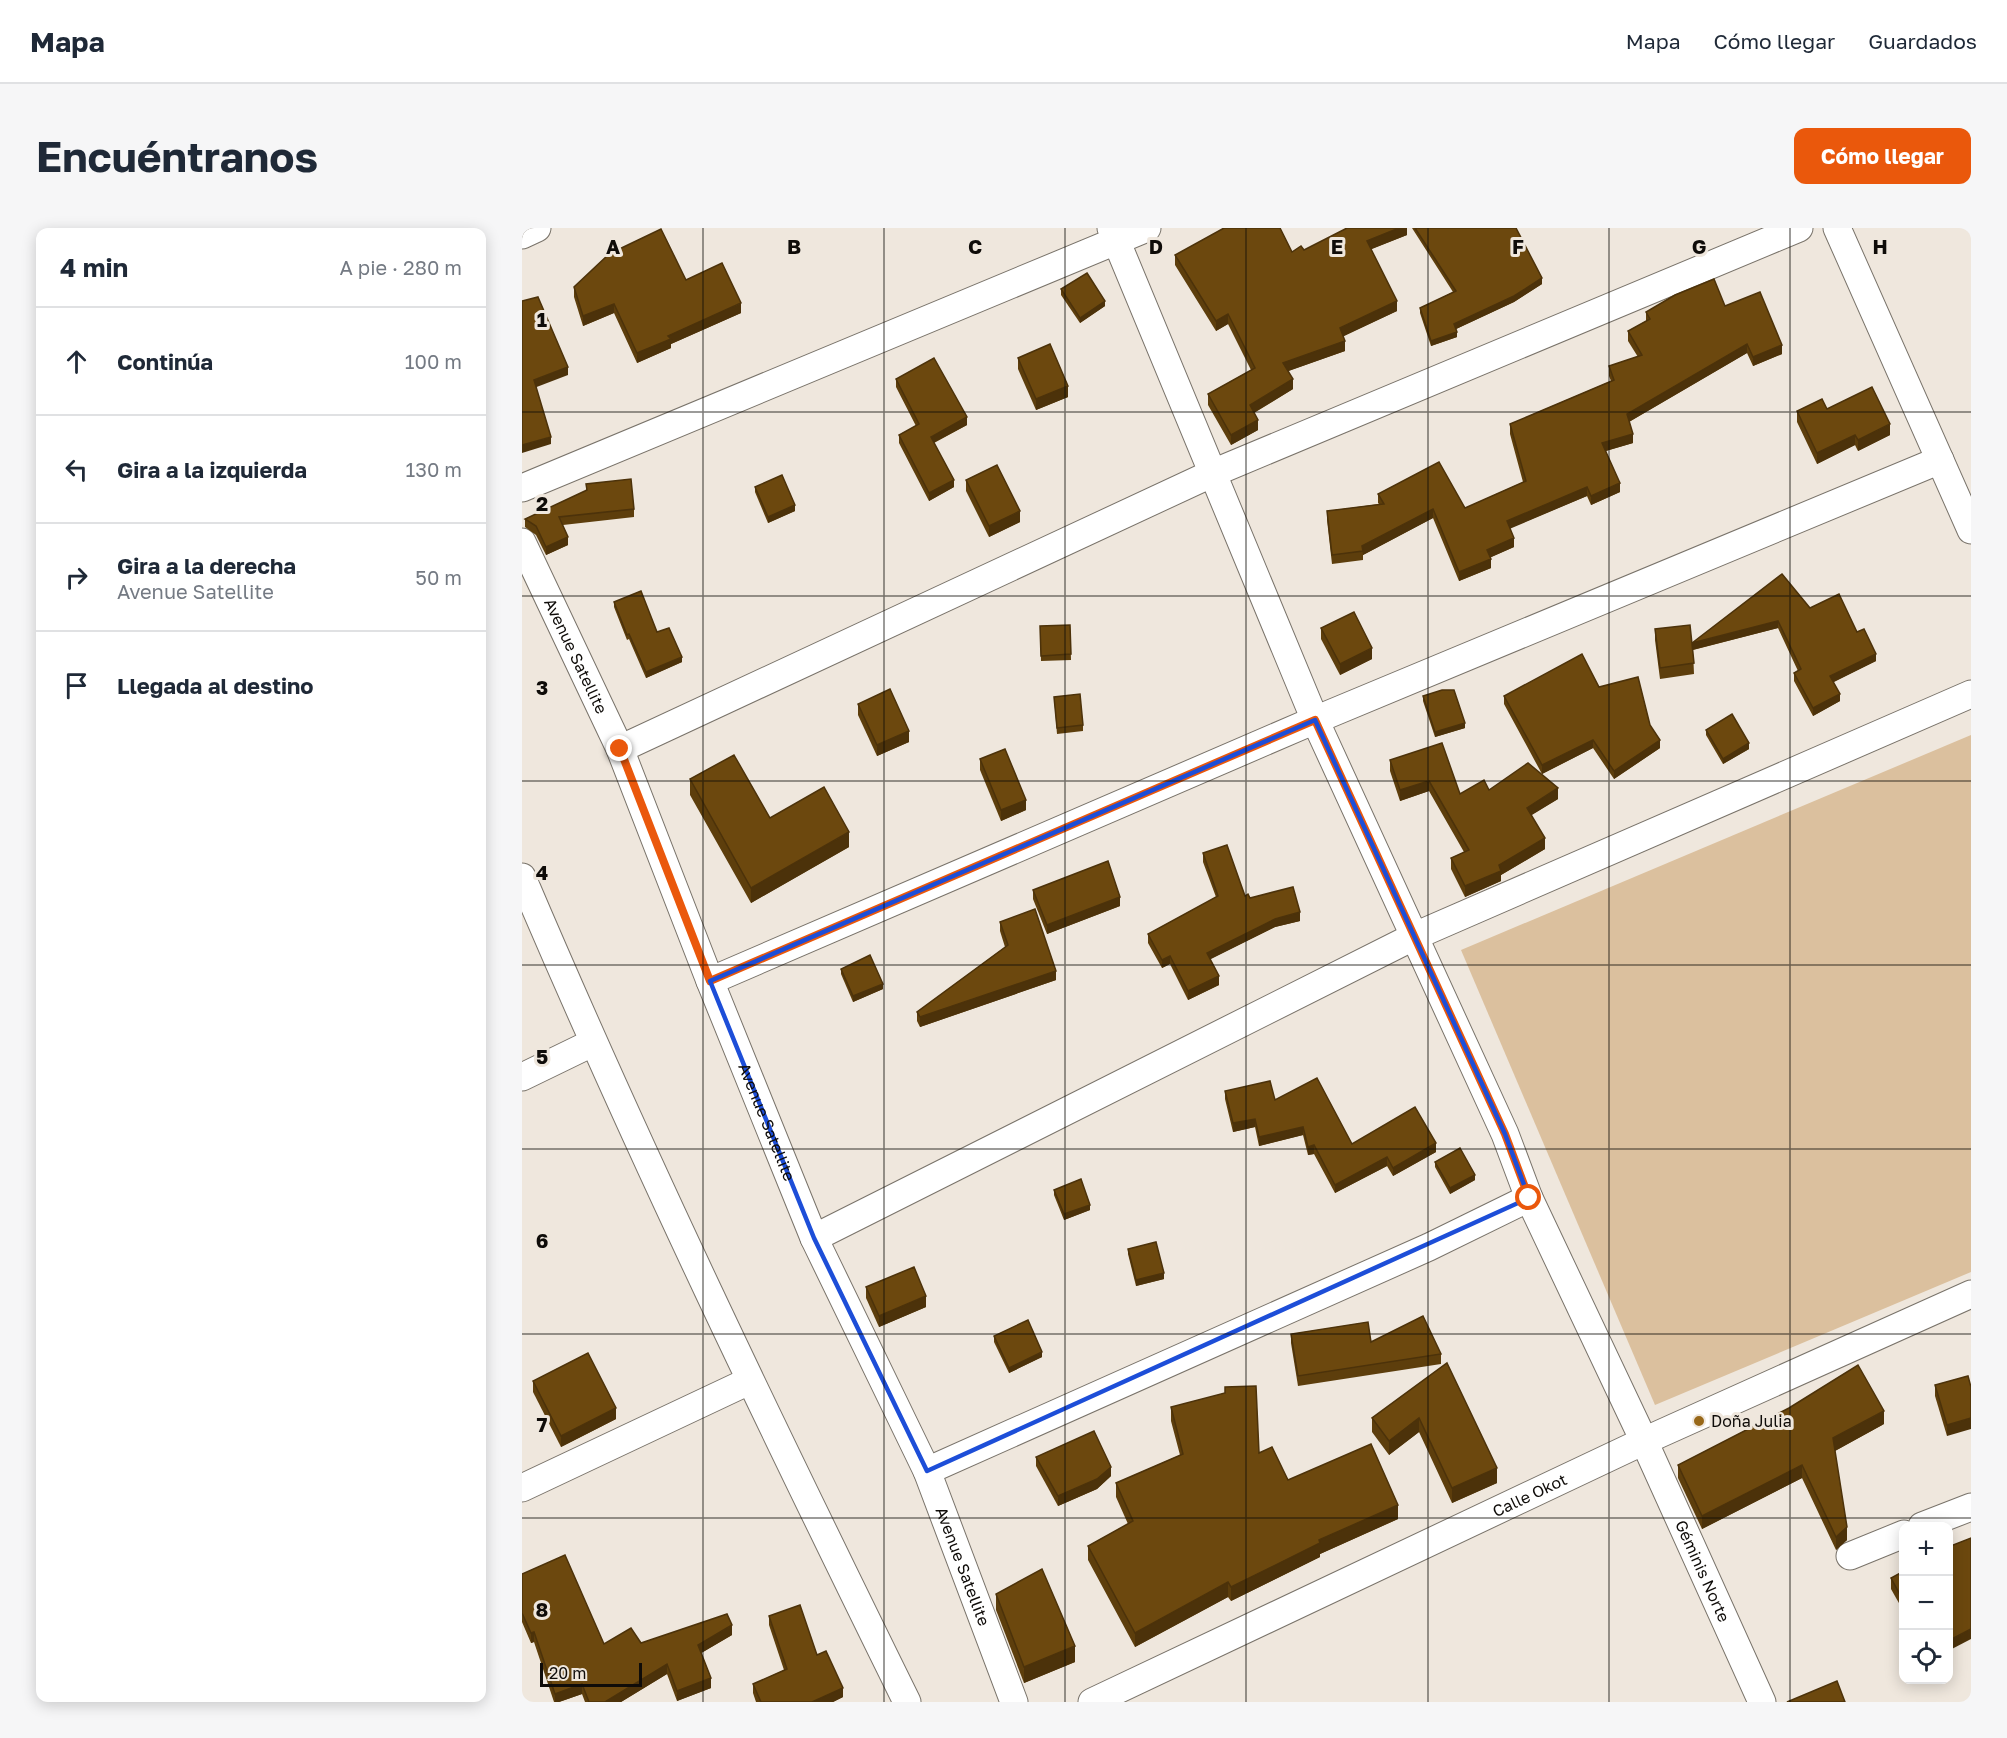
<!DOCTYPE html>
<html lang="es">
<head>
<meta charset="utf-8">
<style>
  body { margin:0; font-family:"Golos Text",sans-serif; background:#f6f6f7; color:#1f2937 }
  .controls { position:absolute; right:18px; bottom:18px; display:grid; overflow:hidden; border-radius:12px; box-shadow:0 3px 15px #0003 }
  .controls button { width:54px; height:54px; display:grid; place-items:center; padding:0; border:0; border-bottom:2px solid #e0e1e3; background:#fff; color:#1f2937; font:30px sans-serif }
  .scale { position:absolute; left:18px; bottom:15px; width:102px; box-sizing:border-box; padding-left:6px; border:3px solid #0f0c09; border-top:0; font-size:16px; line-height:21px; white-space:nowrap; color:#0f0c09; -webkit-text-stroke:4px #efe7dd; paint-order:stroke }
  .stop { position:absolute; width:18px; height:18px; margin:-14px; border:4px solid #ea580c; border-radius:50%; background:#fff }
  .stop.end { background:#ea580c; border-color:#fff; box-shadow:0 2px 6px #0008 }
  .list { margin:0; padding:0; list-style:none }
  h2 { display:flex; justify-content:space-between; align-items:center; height:78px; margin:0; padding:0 24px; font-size:26px }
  h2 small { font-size:20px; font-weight:400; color:#747a83 }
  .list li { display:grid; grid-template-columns:39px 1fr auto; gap:18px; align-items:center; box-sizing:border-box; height:108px; padding:0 24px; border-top:2px solid #e0e1e3 }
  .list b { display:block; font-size:22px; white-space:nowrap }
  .list p { margin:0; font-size:20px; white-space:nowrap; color:#747a83 }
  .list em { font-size:20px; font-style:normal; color:#747a83 }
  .icon { flex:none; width:33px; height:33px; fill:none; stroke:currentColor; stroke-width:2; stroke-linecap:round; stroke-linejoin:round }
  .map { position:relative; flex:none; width:1449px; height:1474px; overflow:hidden; border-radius:12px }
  header { display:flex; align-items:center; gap:36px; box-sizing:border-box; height:84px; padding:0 30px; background:#fff; border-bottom:2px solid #e0e1e3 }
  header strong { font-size:28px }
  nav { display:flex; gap:33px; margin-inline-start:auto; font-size:21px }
  .intro { display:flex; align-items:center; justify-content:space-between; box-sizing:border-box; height:144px; padding:0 36px }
  h1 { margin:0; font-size:42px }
  .button { padding:15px 27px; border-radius:12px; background:#ea580c; color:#fff; font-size:21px; font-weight:700 }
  main { display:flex; gap:36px; padding:0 36px }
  aside { flex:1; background:#fff; border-radius:12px; box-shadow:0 3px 15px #0003 }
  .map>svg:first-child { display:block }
  .green { fill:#dbc09e }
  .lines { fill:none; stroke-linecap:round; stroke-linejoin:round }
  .street-casing { stroke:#79736a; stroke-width:29 }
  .street { stroke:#fff; stroke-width:27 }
  .wall { fill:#5d3e0c }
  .shaded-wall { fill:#4c320a }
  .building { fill:#6c480e; stroke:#4c320a; stroke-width:1.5 }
  .route { stroke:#ea580c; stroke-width:8 }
  .marked { fill:none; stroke:#1d4ed8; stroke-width:4.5; stroke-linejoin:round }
  .grid { fill:none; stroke:#0f0c09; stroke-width:1.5; stroke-opacity:0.55 }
  .poi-dot { fill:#986819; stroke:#efe7dd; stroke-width:2 }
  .labels { text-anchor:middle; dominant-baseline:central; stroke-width:6; stroke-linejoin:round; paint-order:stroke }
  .street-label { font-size:16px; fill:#0f0c09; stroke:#efe7dd }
  .poi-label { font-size:16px; fill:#0f0c09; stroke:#efe7dd; text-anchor:start }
  .grid-label { font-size:20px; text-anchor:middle; font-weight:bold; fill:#0f0c09; stroke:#efe7dd; stroke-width:6; stroke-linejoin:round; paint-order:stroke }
</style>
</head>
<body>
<header>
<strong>Mapa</strong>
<nav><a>Mapa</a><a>Cómo llegar</a><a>Guardados</a></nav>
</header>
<div class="intro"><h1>Encuéntranos</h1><a class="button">Cómo llegar</a></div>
<main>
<aside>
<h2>4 min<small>A pie · 280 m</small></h2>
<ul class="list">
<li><svg class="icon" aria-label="ahead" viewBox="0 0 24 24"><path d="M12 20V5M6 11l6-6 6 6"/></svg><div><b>Continúa</b></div><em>100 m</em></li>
<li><svg class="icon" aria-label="left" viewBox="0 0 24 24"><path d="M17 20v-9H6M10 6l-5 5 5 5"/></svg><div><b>Gira a la izquierda</b></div><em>130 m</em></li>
<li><svg class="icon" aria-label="right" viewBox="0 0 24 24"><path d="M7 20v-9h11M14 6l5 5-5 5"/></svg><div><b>Gira a la derecha</b><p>Avenue Satellite</p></div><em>50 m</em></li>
<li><svg class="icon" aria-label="arrive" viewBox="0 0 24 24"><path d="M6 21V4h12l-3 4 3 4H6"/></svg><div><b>Llegada al destino</b></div></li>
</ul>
</aside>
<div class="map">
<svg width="1449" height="1474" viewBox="0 0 1449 1474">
  <rect width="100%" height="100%" fill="#efe7dd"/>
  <!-- green -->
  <polygon class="green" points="1449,507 1449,1044 1133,1177 939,722"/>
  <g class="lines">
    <defs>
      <g id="street">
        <path id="s1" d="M589,0L793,492L983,906L1007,970L1122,1213L1240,1474"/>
        <polyline points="1315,0 1449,302"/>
        <polyline points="0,7 15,0"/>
        <polyline points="0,260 625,0"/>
        <path id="s2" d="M0,314L98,521L188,753L292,1010L405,1243L492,1474"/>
        <polyline points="98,521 691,245 1277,0"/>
        <path d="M0,649C119,929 251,1202 385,1474"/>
        <polyline points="188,753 793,492 1418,232"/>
        <polyline points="0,849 70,815"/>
        <polyline points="292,1010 893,708 1449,466"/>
        <polyline points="405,1243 907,1019 1007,970"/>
        <polyline points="0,1260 227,1153"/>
        <polyline points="1400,1298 1449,1279"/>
        <polyline points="1328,1328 1382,1306"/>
        <path id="s3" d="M570,1474L1122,1213L1449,1066"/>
      </g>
    </defs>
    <!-- street casing -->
    <use href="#street" class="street-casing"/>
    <!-- street -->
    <use href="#street" class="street"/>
  </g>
  <!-- wall -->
  <g class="wall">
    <polygon points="885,0 885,7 849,21 875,83 821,108 823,123 766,143 771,161 732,185 736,202 709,217 686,177 686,166 729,142 706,96 694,103 653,37 653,27 770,24 782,22"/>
    <polygon points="890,0 994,0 1020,56 992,74 934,101 935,109 909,118 898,85 898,80 931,64"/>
    <polygon points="164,52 219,85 149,116 149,120 115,135 92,85 61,98 52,69 52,59"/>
    <polygon points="539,61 583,78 558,95 539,67"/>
    <polygon points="1203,78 1260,126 1231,138 1225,125 1107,194 1111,215 1084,223 1098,264 1069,277 1065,268 988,300 992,319 969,329 969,340 937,353 911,290 841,327 841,332 810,336 805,292 805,283 857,276 856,275 856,266 943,280 1001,254 988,206 988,196 1089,153 1087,148 1087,138 1116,129 1106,113 1106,103 1124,93 1124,84"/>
    <polygon points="496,130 546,169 514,182 496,141"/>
    <polygon points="374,151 445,197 412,215 432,259 407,273 377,215 377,207 394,198 374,159"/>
    <polygon points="1275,183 1368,207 1336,223 1333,217 1295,236 1275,194"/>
    <polygon points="444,252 498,294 467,309 444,263"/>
    <polygon points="64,256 112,281 112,289 41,297 46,317 24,327 14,307 3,299 3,291 64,263"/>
    <polygon points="233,259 273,283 246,295 233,264"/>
    <polygon points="92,374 135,404 160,434 124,450 107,411 105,412 92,379"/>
    <polygon points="1288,380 1335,404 1354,433 1311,454 1318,473 1291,488 1272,453 1272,445 1276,443 1256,400 1171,422 1172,446 1138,451 1133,412 1133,401 1170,419"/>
    <polygon points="548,397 549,432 519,433 518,398"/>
    <polygon points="799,400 850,431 818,447 799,411"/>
    <polygon points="1077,459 1128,497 1138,520 1092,551 1071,520 1020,546 982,476 982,468"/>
    <polygon points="901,468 943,500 913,509 901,473"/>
    <polygon points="532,469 561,497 561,503 535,506"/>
    <polygon points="336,476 387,514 355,528 336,487"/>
    <polygon points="1184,502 1227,521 1201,536 1184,507"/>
    <polygon points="458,531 504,582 479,593 458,542"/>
    <polygon points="868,532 938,566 967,562 1036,571 1009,587 1023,621 979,647 979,653 943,669 929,641 929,630 942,624 907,563 878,573 868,543"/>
    <polygon points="168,551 248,590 327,619 229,675 168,567"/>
    <polygon points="681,625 723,668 778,693 753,699 688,731 697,757 666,772 648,736 640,740 626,715 626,706 694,669 681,634"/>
    <polygon points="511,662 598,678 525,706 511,671"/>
    <polygon points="478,694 534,752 398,799 395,793 395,784 483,719 478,703"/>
    <polygon points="319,741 361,761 331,774 319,746"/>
    <polygon points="703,863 753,872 830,916 914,924 871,948 865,938 813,965 792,926 786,927 781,907 737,918 733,899 711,904 703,871"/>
    <polygon points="913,934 953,952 928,966 913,939"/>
    <polygon points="532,962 568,982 542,992 532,967"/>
    <polygon points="606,1021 642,1051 614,1058 606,1026"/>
    <polygon points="344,1059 404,1079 357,1099 344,1070"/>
    <polygon points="769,1106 849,1114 919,1126 919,1136 776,1158 769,1115"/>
    <polygon points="472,1108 520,1129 487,1145 472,1114"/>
    <polygon points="925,1135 975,1255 930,1275 897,1204 867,1227 850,1204 850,1190"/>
    <polygon points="1446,1148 1425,1208 1413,1168 1413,1157"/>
    <polygon points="11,1153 94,1191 39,1219 11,1164"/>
    <polygon points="649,1179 737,1225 766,1252 876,1291 798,1326 798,1329 709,1373 706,1369 613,1419 566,1332 566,1318 606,1296 594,1269 594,1255 658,1227 649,1193"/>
    <polygon points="1362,1196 1313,1223 1325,1312 1314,1322 1280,1250 1180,1301 1156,1250 1156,1237"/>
    <polygon points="514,1229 589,1248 575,1261 536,1278 514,1238"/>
    <polygon points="1382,1343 1382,1384 1369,1361 1369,1350"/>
    <polygon points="0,1346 82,1416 119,1415 210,1407 179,1425 189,1460 155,1473 145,1446 99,1474 63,1474 60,1466 37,1474 32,1474 12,1414 9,1415 0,1394"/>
    <polygon points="474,1366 553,1434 502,1455 474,1382"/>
    <polygon points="247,1388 295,1427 321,1469 311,1474 234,1474 231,1465 231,1456 262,1442 247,1397"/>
  </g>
  <!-- shaded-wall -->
  <g class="shaded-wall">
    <polygon points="877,0 885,0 885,7 845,23 845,13"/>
    <polygon points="1020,50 1020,56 992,74 932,102 932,96"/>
    <polygon points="583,73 583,78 558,95 558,90"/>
    <polygon points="875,73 875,83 818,110 818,100"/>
    <polygon points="219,75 219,85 149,116 149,120 115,135 115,125 146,108"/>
    <polygon points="92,76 92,85 61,98 61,88"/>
    <polygon points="706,86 706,96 694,103 694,93"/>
    <polygon points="935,104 935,109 909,118 909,113"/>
    <polygon points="823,113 823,123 761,145 761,135"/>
    <polygon points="1225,116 1225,125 1105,195 1105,186"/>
    <polygon points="1260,117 1260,126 1231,138 1231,129"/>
    <polygon points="46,139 46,147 12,160 12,152"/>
    <polygon points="771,151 771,161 728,187 728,177"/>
    <polygon points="546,158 546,169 514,182 514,171"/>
    <polygon points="445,189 445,197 409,216 409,209"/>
    <polygon points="736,192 736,202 709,217 709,207"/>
    <polygon points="1368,196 1368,207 1336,223 1336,212"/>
    <polygon points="1111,206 1111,215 1080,224 1080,215"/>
    <polygon points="1333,207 1333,217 1295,236 1295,225"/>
    <polygon points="29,209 29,216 0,225 0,217"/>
    <polygon points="432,252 432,259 407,273 407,265"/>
    <polygon points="1098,255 1098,264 1069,277 1069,268"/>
    <polygon points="1065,259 1065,268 985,302 985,293"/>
    <polygon points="273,277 273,283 246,295 246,289"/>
    <polygon points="911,281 911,290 841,327 840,318"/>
    <polygon points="498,283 498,294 467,309 467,298"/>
    <polygon points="46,309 46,317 24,327 24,319"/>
    <polygon points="992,310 992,319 965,331 965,322"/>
    <polygon points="969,331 969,340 937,353 937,344"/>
    <polygon points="1256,393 1256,400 1170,422 1170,415"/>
    <polygon points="850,420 850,431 818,447 818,436"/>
    <polygon points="1354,426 1354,433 1308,456 1308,448"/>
    <polygon points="160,429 160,434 124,450 124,444"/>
    <polygon points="1318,466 1318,473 1291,488 1291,480"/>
    <polygon points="943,495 943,500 913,509 913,504"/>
    <polygon points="387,503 387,514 355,528 355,517"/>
    <polygon points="1071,512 1071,520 1020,546 1020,537"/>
    <polygon points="1138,512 1138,520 1092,551 1092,543"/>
    <polygon points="1227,515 1227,521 1201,536 1201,531"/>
    <polygon points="907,553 907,563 878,573 878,562"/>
    <polygon points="1036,560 1036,571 1005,590 1005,580"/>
    <polygon points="504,572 504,582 479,593 479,582"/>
    <polygon points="327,604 327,619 229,675 229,660"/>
    <polygon points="1023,610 1023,621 979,647 979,653 943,669 943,658 977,637"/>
    <polygon points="598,669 598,678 525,706 525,697"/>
    <polygon points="778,684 778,693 753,699 685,733 685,725 753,691"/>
    <polygon points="648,728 648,736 640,740 640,732"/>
    <polygon points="534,743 534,752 398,799 398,789"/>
    <polygon points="697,748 697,757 666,772 666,763"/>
    <polygon points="361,756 361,761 331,774 331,768"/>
    <polygon points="733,891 733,899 711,904 711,895"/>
    <polygon points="781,899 781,907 737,918 737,909"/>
    <polygon points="914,915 914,924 871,948 871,940"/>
    <polygon points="792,917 792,926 786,927 786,919"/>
    <polygon points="865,929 865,938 813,965 813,957"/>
    <polygon points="953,947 953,952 928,966 928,960"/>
    <polygon points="568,977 568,982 542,992 542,986"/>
    <polygon points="642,1045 642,1051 614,1058 614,1052"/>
    <polygon points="404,1068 404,1079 357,1099 357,1088"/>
    <polygon points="520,1124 520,1129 487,1145 487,1140"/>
    <polygon points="94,1180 94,1191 39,1219 39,1208"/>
    <polygon points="1362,1183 1362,1196 1311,1224 1311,1210"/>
    <polygon points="897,1190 897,1204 867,1227 867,1213"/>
    <polygon points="1449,1190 1449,1201 1425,1208 1425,1197"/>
    <polygon points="1280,1237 1280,1250 1180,1301 1180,1288"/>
    <polygon points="589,1239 589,1248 575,1261 536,1278 536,1268"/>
    <polygon points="975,1240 975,1255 930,1275 930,1260"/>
    <polygon points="876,1277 876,1291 798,1326 798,1329 709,1373 709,1359 797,1312"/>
    <polygon points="1325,1299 1325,1312 1314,1322 1314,1309"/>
    <polygon points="706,1354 706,1369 613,1419 613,1405"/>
    <polygon points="210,1397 210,1407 176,1427 176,1417"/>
    <polygon points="1449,1401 1449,1411 1426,1423 1426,1413"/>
    <polygon points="12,1404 12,1414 9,1415 9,1405"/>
    <polygon points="553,1418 553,1434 502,1455 502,1439"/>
    <polygon points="145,1436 145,1446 99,1474 83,1474"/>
    <polygon points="189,1450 189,1460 155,1473 155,1463"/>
    <polygon points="60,1456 60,1466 37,1474 33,1474 33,1466"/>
    <polygon points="321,1460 321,1469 311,1474 290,1474"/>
  </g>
  <!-- building -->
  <g class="building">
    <polygon points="702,0 758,0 770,24 779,18 782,22 825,0 877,0 845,13 875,73 818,100 823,113 761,135 771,151 728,177 736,192 709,207 686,166 733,140 706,86 694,93 653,27"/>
    <polygon points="893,0 994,0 1020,50 992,68 932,96 935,104 909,113 898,80 934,63"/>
    <polygon points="139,1 164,52 200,35 219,75 146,108 149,111 115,125 92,76 61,88 52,59 87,26"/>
    <polygon points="565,45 583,73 558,90 539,61"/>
    <polygon points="1192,51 1203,78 1238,64 1260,117 1231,129 1225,116 1105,186 1111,206 1080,215 1098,255 1069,268 1065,259 985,293 992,310 965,322 969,331 937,344 911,281 840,318 841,323 810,327 805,283 862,276 856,266 917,234 943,280 1004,253 988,196 1092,152 1087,138 1120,127 1106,103 1128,91 1124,84 1153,67"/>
    <polygon points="16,69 46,139 12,152 29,209 0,217 0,73"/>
    <polygon points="528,116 546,158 514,171 496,130"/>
    <polygon points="412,130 445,189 409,209 432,252 407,265 377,207 397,196 374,151"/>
    <polygon points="1350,159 1368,196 1336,212 1333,207 1295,225 1275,183 1300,171 1305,181"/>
    <polygon points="475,237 498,283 467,298 444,252"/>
    <polygon points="260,247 273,277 246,289 233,259"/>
    <polygon points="109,251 112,281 37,289 46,309 24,319 14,298 3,291 65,262 64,256"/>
    <polygon points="1260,346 1288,380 1317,366 1335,404 1342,401 1354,426 1308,448 1318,466 1291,480 1272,445 1279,441 1256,393 1170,415"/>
    <polygon points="119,363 135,404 147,400 160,429 124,444 107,406 105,407 92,374"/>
    <polygon points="832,384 850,420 818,436 799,400"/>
    <polygon points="548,397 549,426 519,428 518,398"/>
    <polygon points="1168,397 1172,435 1138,440 1133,401"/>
    <polygon points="1060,426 1077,459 1116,449 1128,497 1138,512 1092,543 1071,512 1020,537 982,468"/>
    <polygon points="368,461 387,503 355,517 336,476"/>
    <polygon points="920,462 932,462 943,495 913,504 901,468"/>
    <polygon points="558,466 561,497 535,500 532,469"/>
    <polygon points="1210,486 1227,515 1201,531 1184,502"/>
    <polygon points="920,515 938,566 962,552 967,562 1006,535 1036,560 1005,580 1023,610 977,637 979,643 943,658 929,630 947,622 907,553 878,562 868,532"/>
    <polygon points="483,521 504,572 479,582 458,531"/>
    <polygon points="212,527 248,590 302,559 327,604 229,660 168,551"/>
    <polygon points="705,617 723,668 726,666 728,670 771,659 778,684 753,691 685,725 697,748 666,763 648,728 640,732 626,706 696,668 681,625"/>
    <polygon points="586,633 598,669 525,697 511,662"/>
    <polygon points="513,681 534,743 398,789 395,784 486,717 478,694"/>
    <polygon points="348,727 361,756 331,768 319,741"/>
    <polygon points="795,850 830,916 893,879 914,915 871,940 865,929 813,957 792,917 786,919 781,899 737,909 733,891 711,895 703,863 748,853 753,872"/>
    <polygon points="938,920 953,947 928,960 913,934"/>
    <polygon points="559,951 568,977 542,986 532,962"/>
    <polygon points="634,1014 642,1045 614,1052 606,1021"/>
    <polygon points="392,1039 404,1068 357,1088 344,1059"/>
    <polygon points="901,1088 919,1126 776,1148 769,1106 846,1094 849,1114"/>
    <polygon points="506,1092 520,1124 487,1140 472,1108"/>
    <polygon points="66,1125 94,1180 39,1208 11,1153"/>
    <polygon points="925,1135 975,1240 930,1260 897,1190 867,1213 850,1190"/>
    <polygon points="1336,1137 1362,1183 1311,1210 1325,1299 1314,1309 1280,1237 1180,1288 1156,1237 1267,1180"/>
    <polygon points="1446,1148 1449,1159 1449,1190 1425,1197 1413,1157"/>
    <polygon points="734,1158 737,1225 750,1219 766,1252 849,1216 876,1277 797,1312 798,1315 709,1359 706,1354 613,1405 566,1318 611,1293 594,1255 661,1226 649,1179 703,1165 703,1159"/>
    <polygon points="572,1203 589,1239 575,1251 536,1268 514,1229"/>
    <polygon points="1449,1310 1449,1401 1426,1413 1426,1319"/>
    <polygon points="43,1327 82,1416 109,1400 119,1415 205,1386 210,1397 176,1417 189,1450 155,1463 145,1436 83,1474 67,1474 60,1456 33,1466 12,1404 9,1405 0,1385 0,1346"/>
    <polygon points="520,1341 553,1418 502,1439 474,1366"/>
    <polygon points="1382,1343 1382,1374 1369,1350"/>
    <polygon points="278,1377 295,1427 304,1423 321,1460 290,1474 239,1474 231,1456 265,1441 247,1388"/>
    <polygon points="1315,1453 1323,1474 1265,1474"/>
  </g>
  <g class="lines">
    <!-- route -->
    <polyline class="route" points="98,521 188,753 793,492 983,906 1007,970"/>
  </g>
  <!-- marked area -->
  <path class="marked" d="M793,492L983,906L1007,970L405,1243L292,1010L188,753Z"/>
  <!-- grid -->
  <path class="grid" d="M181,0V1474M362,0V1474M543,0V1474M724,0V1474M906,0V1474M1087,0V1474M1268,0V1474M0,184H1449M0,368H1449M0,553H1449M0,737H1449M0,921H1449M0,1106H1449M0,1290H1449"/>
  <!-- markers -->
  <circle class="poi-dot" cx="1177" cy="1193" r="6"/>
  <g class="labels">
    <!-- street labels -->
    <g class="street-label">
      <text stroke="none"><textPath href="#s2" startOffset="126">Avenue Satellite</textPath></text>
      <text stroke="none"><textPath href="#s2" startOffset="630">Avenue Satellite</textPath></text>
      <text stroke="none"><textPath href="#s3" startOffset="484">Calle Okot</textPath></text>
      <text stroke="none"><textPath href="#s2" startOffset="1116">Avenue Satellite</textPath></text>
      <text stroke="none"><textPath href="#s1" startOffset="1468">Géminis Norte</textPath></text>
    </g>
    <!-- poi labels -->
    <g class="poi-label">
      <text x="1189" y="1193">Doña Julia</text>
    </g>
  </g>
  <g class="grid-label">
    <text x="91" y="26">A</text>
    <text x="272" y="26">B</text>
    <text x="453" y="26">C</text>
    <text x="634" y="26">D</text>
    <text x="815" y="26">E</text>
    <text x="996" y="26">F</text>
    <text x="1177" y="26">G</text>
    <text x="1358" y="26">H</text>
    <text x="20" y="99">1</text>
    <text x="20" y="283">2</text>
    <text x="20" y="467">3</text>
    <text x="20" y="652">4</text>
    <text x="20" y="836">5</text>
    <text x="20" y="1020">6</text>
    <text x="20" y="1204">7</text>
    <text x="20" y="1389">8</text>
  </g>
</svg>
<div class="controls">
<button>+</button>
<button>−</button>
<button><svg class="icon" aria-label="locate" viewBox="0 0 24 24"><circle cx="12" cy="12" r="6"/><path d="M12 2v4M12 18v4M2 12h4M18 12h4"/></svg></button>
</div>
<div class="scale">20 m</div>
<div class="stop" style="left:1007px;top:970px"></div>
<div class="stop end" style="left:98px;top:521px"></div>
</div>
</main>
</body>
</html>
